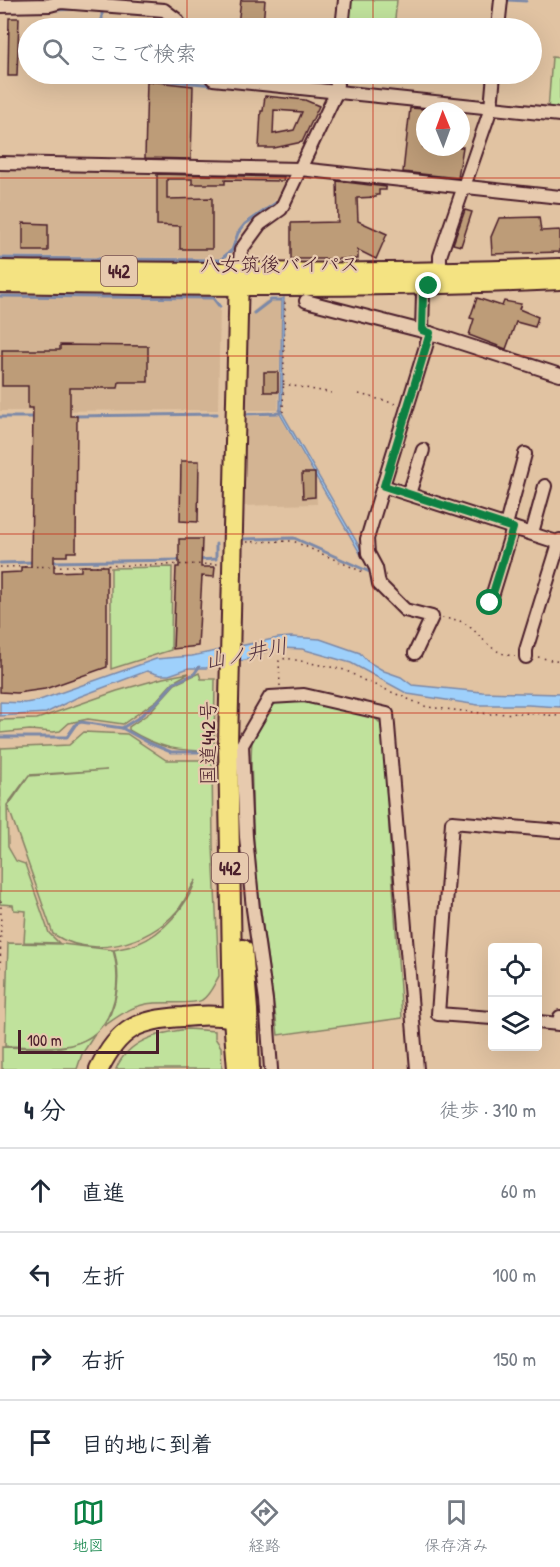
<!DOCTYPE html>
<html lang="ja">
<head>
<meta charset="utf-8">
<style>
  body { margin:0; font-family:"Patrick Hand","Klee One",sans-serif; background:#f2f2f3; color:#1f2937 }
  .controls { position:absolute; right:18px; bottom:18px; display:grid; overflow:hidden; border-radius:6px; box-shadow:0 6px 24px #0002 }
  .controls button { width:54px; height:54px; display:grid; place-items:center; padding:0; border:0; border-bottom:2px solid #e0e1e3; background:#fff; color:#1f2937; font:30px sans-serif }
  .compass { position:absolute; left:416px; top:102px; width:54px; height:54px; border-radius:50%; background:#fff; box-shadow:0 6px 24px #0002; rotate:359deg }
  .scale { position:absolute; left:18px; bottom:15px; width:141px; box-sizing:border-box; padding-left:6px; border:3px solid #4a1f2b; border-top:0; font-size:16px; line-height:21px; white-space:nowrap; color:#4a1f2b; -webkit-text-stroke:4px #e7caae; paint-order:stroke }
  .stop { position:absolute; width:18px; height:18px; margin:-14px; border:4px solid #0b8043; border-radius:50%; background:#fff }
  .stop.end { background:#0b8043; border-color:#fff; box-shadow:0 2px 6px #0008 }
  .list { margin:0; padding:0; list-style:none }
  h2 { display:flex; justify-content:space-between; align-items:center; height:78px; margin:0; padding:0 24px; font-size:26px }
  h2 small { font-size:20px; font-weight:400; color:#747a83 }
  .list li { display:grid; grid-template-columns:39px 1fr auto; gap:18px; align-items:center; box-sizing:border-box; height:84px; padding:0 24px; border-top:2px solid #e0e1e3 }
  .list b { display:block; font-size:22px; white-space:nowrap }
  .list em { font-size:20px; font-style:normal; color:#747a83 }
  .icon { flex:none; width:33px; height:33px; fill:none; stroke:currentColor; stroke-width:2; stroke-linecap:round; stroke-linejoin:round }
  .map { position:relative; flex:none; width:560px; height:1069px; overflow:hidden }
  .search { position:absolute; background:#fff; box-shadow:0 6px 24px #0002; left:18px; right:18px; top:18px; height:66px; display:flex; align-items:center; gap:15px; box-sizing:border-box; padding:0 21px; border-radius:33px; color:#747a83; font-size:22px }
  .sheet { height:414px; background:#fff }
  nav { display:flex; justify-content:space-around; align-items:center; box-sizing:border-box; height:84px; border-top:2px solid #e0e1e3; background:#fff; font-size:16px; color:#747a83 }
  nav a { display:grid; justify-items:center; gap:3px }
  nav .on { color:#0b8043 }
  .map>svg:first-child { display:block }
  .built { fill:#d3b493 }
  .green { fill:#c0e29c; stroke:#858064; stroke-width:1.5 }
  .water { fill:#9ed0fb; stroke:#7c89a8; stroke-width:1.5 }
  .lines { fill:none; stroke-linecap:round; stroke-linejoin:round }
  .stream { stroke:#7c89a8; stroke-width:3 }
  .building { fill:#bd9c78; stroke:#4a1f2b; stroke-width:1.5; fill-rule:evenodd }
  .minor-casing { stroke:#4a1f2b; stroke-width:16 }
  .highway-casing { stroke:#4a1f2b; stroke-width:22 }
  .path { stroke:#4a1f2b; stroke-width:1.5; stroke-dasharray:1.5 4.5; stroke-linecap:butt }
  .minor { stroke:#e7caae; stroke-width:12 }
  .highway { stroke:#f4e382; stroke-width:18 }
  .route { stroke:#0b8043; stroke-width:8 }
  .grid { fill:none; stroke:#c8321e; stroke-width:1.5; stroke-opacity:0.55 }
  .labels { text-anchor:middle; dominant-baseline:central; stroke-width:4.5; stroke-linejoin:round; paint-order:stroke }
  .shield { fill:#e7caae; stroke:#795252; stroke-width:1.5 }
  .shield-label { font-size:18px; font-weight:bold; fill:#4a1f2b }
  .street-label { font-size:20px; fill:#4a1f2b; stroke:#e7caae }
  .water-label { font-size:21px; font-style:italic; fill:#523140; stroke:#e7caae }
</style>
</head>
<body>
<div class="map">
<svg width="560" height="1069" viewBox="0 0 560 1069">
  <rect width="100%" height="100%" fill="#e1c3a2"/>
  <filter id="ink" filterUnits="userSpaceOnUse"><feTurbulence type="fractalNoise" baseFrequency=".0167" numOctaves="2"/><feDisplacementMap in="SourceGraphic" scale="12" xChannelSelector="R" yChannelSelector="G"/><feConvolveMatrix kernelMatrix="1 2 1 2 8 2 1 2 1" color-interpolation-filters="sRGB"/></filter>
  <g filter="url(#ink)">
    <!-- built -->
    <g class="built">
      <polygon points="0,170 289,173 278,197 270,205 247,220 235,236 230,249 219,258 0,256"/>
      <polygon points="0,294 214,297 220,304 218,410 0,411"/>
      <polygon points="282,300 278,410 243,410 245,318 265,301"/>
      <polygon points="279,415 316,479 317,504 239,506 244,416"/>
    </g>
    <!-- green -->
    <g class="green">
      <polygon points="350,0 397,0 394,28 347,28"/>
      <polygon points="552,57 560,58 560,112 548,110"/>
      <polygon points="172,567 171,650 111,669 111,568"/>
      <polygon points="189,673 173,682 157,700 123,724 88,719 69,723 60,731 53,732 30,730 0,733 0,720 37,719 117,691 163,678"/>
      <path d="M199,673L201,679H215L214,751C179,751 160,749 129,730V727L148,714L175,684Z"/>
      <path d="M279,700L313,702L374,717L382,725L402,1018L278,1035C268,954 252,874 252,792C252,776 250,758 252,742C253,730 270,708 279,700Z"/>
      <path d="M84,732L127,734L166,760H212L213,845L219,976C214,984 210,995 202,1000C195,1005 159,1001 146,1004C130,1007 117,1017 104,1026C119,1002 121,977 114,950C122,948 130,947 137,944C163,934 187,906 196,880C190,888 185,902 177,911C148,945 91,959 53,934L8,806L29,776L107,770L29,775L7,805L8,847L16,861L25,864L49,933L59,943L24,942L26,911L14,910L13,905L0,904L1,748L69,745Z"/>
      <path d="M8,943L62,944L113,950C123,987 114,1035 71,1045C50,1049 26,1046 5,1046Z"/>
      <path d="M187,1029L215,1031V1038L221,1047L222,1069H116C128,1040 159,1033 187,1029Z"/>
      <path d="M95,1034L82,1054L77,1069H2V1047C34,1047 68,1054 95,1034Z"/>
    </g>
    <!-- water -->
    <g class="water">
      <polygon points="284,298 282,413 374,572 372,574 280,414 282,301 279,300"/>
      <polygon points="291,637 320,639 360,653 367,661 384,671 401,677 412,685 482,692 560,694 560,707 528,705 478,705 408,694 351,663 302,649 282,648 269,650 250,659 206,668 189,668 169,675 160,675 147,671 76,698 46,713 0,716 0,702 25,703 37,701 156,659 192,656 278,638"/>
    </g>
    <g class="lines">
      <!-- stream -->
      <g class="stream">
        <polyline points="508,0 526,1"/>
        <polyline points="51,10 80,9"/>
        <polyline points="102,10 102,28"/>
        <polyline points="102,74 213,85"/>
        <polyline points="0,258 220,260 232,250 238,233 245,224 277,202"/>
        <polyline points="0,296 213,298 220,307"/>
        <polyline points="254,313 271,300 281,300"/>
        <polyline points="245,414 280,413 280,410"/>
        <polyline points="74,416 217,414"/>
        <polyline points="0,417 34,417"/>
        <polyline points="241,539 294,538 372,573"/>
        <polyline points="197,560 216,559 216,544"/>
        <polyline points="50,562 182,560"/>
        <polyline points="0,563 35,562"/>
        <polyline points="122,728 138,718 159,700 174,683 194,674 199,667"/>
        <polyline points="0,737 67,737 76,724 81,722 122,728 149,743 171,752 214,752"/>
      </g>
    </g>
    <!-- building -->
    <g class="building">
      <polygon points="241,0 265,0 263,26 238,24"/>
      <polygon points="9,18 19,18 17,76 8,76"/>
      <polygon points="147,81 193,86 191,159 145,158"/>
      <path d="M265,96L305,100L319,106L302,142L274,148H259L261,111H263ZM274,110L302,112L294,130L273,134Z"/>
      <polygon points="410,108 425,109 423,147 463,147 458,178 403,172"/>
      <polygon points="157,174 284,177 283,181 225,180 225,184 192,184 192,179 167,179 167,199 212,198 212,249 180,249 180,226 157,225"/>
      <polygon points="337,181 386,187 386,190 379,190 379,195 376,195 376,197 357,198 358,221 387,234 376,259 358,250 358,259 291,259 291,223 338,222"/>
      <polygon points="465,210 472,212 461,246 453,244"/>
      <polygon points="539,217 541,231 560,230 560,252 492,254 491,237 499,218"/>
      <polygon points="23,223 48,224 48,251 23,251"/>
      <polygon points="477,298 502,306 504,301 521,304 519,309 538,317 535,327 516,322 506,349 469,335 474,319 470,318"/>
      <polygon points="60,345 148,346 148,382 119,382 118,388 70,388 70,416 77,416 76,552 67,552 67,556 54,556 54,572 81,571 81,566 107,566 107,667 45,689 17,693 0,692 0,573 21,572 21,567 31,567 33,408 28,408 28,386 2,386 2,350 60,350"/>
      <rect x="264" y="372" width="14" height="20"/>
      <polygon points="181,461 199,461 198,522 180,521"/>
      <polygon points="302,473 315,473 315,497 303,498"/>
      <polygon points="179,539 202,539 201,567 215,567 214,577 202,576 198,646 173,649 176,567 179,567"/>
    </g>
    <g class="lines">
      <defs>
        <g id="minor">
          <polyline points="0,6 50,5 61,2 164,10 176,19 182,28"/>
          <polyline points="342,28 345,0"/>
          <polyline points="498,28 501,0"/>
          <polyline points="209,74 213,79 560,115"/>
          <polyline points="0,163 300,169 560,197"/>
          <polyline points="239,272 241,250 260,224 281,209 336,93 338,74"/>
          <polyline points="440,272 440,256 491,108 494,74"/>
          <polyline points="306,301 430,333 560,375"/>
          <polyline points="422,330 423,294 429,286 429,280"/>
          <polyline points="430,333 383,486 560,543"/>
          <polyline points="383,486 367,539 368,553 376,568 379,584 405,610 432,617 415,653"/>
          <polyline points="409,494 423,450"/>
          <polyline points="506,525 525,454"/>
          <polyline points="532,533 545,486"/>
          <polyline points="490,603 513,528"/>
          <polyline points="526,657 526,650 560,540"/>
          <polyline points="492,1018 438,1014 452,822 560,831"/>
          <polyline points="538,1022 559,1024 560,1017"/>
          <polyline points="271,1069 266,1000 253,909 246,837 242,745 270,697 304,695 387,714 417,1069"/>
        </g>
        <g id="highway">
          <path d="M0,270C187,272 373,275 560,268"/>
          <path d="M0,283C187,286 373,289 560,280"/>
          <polyline points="243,949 248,1010 250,1069"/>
          <path d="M99,1069C119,1028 139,1019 183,1017C200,1015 216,1014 233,1018"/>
          <polyline points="237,1069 233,1018 228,743 239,272"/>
        </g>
      </defs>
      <!-- minor casing -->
      <use href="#minor" class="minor-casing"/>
      <!-- highway casing -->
      <use href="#highway" class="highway-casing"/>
      <!-- path -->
      <g class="path">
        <polyline points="283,384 332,393"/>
        <polyline points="359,394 396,404"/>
        <polyline points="283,412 285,299"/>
        <polyline points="247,542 293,541 365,573"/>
        <polyline points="0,567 218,564"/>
        <path d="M442,618C447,619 453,619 457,620C481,628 485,654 515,656"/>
        <polyline points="538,657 560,662"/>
        <polyline points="280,686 279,661 286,658 345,670 363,680 427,707 490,714 523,713 560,716"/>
        <polyline points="0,992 1,897"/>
      </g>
      <!-- minor -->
      <use href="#minor" class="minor"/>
      <!-- highway -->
      <use href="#highway" class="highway"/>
    </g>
  </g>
  <g class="lines" filter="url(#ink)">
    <!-- route -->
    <polyline class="route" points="429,286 423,294 422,330 430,333 384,486 513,528 490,603"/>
  </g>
  <!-- grid -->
  <path class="grid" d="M187,0V28M373,0V28M187,74V1069M373,74V1069M0,178H560M0,356H560M0,534H560M0,713H560M0,891H560"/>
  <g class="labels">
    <!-- shield labels -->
    <g class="shield">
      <rect x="101" y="256" width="36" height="30" rx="4.5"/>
      <rect x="212" y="853" width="36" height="30" rx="4.5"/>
    </g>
    <g class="shield-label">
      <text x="119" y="271">442</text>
      <text x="230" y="868">442</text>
    </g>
    <!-- street labels -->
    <g class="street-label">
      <text x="280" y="263">八女筑後バイパス</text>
      <text transform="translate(207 743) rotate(-90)">国道442号</text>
    </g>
    <!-- water labels -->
    <g class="water-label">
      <text transform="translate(246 653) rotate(-11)">山ノ井川</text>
    </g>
  </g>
</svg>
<div class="controls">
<button><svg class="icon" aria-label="locate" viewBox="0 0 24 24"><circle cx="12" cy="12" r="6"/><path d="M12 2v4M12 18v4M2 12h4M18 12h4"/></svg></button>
<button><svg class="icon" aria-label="layers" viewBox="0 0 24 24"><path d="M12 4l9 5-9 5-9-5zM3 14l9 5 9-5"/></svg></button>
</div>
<svg class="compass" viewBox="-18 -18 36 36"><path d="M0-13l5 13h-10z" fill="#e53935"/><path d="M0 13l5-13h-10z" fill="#747a83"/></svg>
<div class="scale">100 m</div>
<div class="stop" style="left:490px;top:603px"></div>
<div class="stop end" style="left:429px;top:286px"></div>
<div class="search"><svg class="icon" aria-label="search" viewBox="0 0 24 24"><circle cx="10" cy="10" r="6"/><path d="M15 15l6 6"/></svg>ここで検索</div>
</div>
<section class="sheet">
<h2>4 分<small>徒歩 · 310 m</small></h2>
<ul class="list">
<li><svg class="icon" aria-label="ahead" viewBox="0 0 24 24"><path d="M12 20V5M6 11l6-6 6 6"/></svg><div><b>直進</b></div><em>60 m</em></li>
<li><svg class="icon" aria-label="left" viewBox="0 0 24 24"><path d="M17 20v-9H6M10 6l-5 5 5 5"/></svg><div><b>左折</b></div><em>100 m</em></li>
<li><svg class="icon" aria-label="right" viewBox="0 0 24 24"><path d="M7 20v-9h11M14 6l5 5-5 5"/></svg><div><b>右折</b></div><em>150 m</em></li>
<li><svg class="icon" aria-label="arrive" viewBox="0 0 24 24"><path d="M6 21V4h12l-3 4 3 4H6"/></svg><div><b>目的地に到着</b></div></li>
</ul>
</section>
<nav>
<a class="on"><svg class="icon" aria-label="map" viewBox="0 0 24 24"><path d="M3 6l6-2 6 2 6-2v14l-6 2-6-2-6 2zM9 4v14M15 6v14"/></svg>地図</a>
<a><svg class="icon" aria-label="directions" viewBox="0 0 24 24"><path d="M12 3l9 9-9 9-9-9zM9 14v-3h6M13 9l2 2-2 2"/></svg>経路</a>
<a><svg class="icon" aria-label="saved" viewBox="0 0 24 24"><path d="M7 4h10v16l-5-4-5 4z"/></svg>保存済み</a>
</nav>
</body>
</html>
